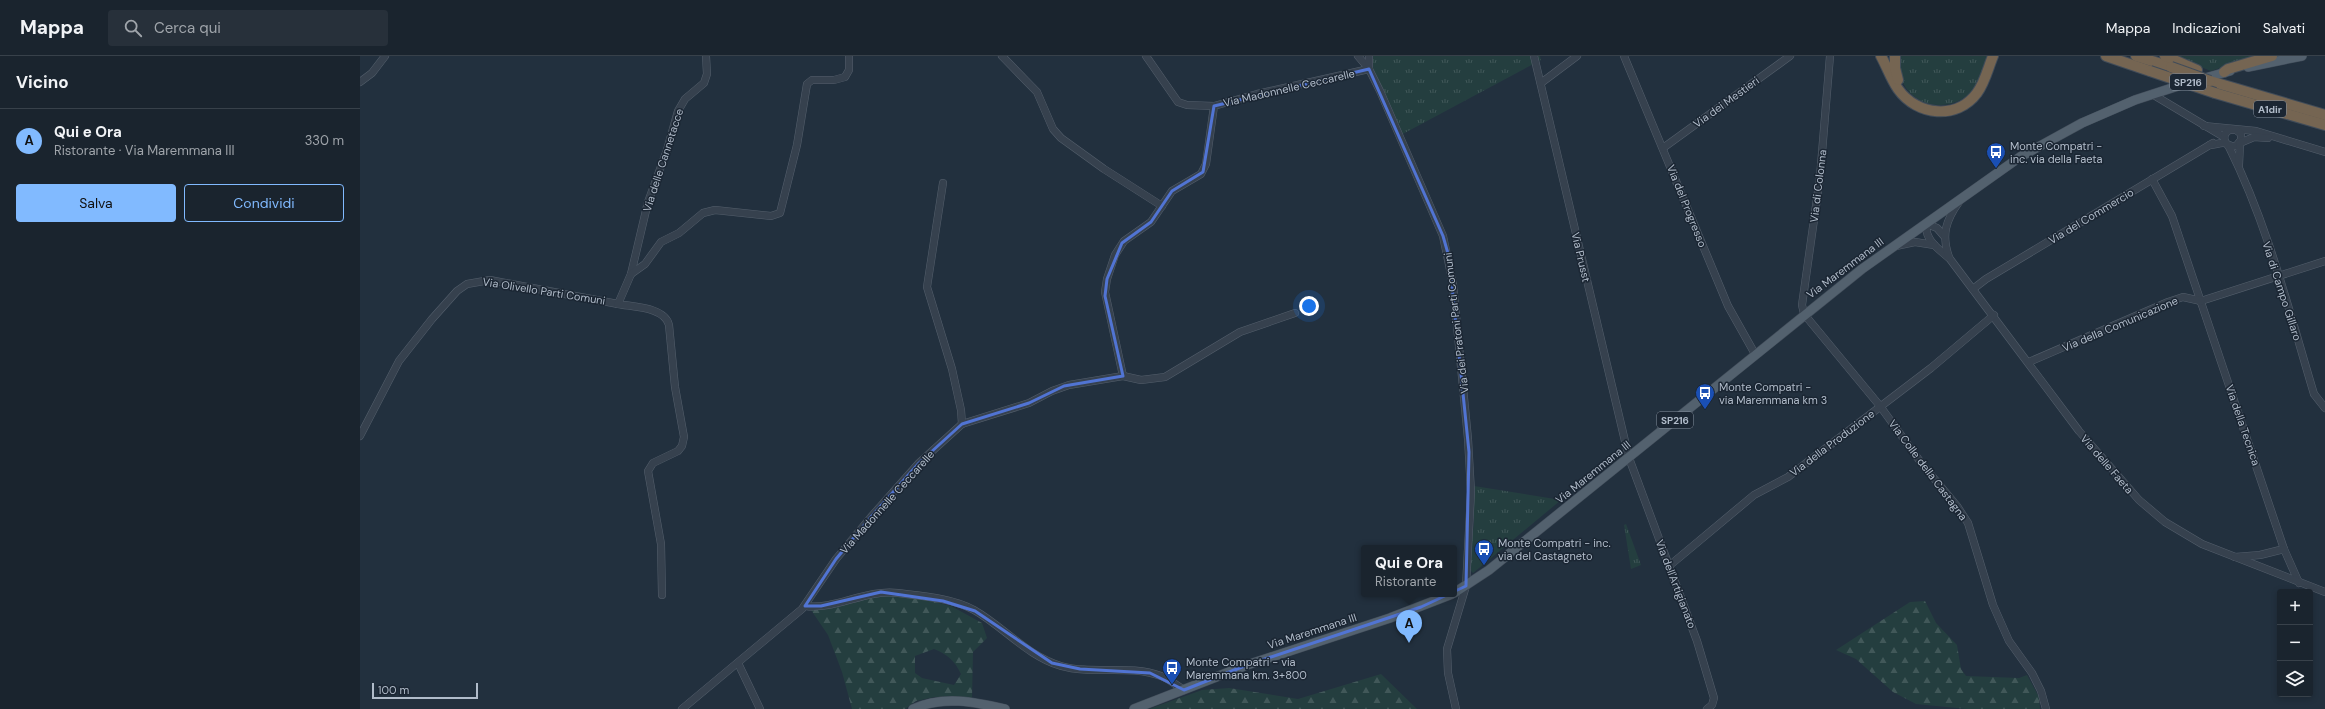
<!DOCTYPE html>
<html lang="it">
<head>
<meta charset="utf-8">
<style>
  body { margin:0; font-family:"DM Sans",sans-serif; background:#27303a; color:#f1f3f6 }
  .controls { position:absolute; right:12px; bottom:12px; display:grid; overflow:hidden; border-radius:4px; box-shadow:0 2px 6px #0003 }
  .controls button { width:36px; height:36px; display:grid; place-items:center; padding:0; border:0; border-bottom:1px solid #38414a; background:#1a242e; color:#f1f3f6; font:20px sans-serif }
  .scale { position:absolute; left:12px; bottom:10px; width:106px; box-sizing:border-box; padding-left:4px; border:2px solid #b1bcca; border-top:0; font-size:11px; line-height:14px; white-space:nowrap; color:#b1bcca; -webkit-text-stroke:3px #1b2633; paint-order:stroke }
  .you { position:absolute; left:949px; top:250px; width:14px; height:14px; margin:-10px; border:3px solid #fff; border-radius:50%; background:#1a73e8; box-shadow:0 0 0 6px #1a73e833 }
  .badge { display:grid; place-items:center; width:26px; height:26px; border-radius:50%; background:#81baff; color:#111; font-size:13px; font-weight:700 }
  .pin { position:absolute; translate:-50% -33px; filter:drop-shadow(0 1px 2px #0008) }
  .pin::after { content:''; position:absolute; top:21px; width:14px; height:12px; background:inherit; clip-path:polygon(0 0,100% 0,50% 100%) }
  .popup { position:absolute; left:1001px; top:489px; width:96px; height:52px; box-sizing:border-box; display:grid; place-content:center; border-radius:4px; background:#1a242e; filter:drop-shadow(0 1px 3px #0005); font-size:13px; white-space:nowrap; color:#9fa4aa }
  .popup b { font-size:15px; color:#f1f3f6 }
  .popup::after { content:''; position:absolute; left:50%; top:100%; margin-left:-8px; border:8px solid transparent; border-top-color:#1a242e }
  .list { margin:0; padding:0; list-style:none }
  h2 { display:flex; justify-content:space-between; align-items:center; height:52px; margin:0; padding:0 16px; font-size:17px }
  h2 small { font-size:13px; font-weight:400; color:#9fa4aa }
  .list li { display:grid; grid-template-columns:26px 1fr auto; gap:12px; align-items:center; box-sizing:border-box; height:64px; padding:0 16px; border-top:1px solid #38414a }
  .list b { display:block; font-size:15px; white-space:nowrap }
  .list p { margin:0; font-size:13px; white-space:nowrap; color:#9fa4aa }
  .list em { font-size:13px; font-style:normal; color:#9fa4aa }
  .actions { display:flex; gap:8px; padding:12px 16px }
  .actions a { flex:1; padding:9px 0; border:1px solid #81baff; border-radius:4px; text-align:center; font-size:14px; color:#81baff }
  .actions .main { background:#81baff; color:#111 }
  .icon { flex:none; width:22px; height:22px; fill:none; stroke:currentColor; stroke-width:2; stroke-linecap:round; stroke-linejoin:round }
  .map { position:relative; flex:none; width:1965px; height:653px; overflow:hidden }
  header { display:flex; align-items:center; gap:24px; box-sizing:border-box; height:56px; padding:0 20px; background:#1a242e; border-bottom:1px solid #38414a }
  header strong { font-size:19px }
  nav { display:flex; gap:22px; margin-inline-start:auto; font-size:14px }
  .search { width:280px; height:36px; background:#27303a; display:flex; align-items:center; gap:10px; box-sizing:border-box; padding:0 14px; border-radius:4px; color:#9fa4aa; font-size:15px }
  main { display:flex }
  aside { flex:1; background:#1a242e }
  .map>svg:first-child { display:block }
  .grass { fill:url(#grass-tufts) }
  .forest { fill:url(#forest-firs); fill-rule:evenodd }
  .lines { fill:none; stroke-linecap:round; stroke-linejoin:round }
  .minor-casing { stroke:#545f6c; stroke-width:8 }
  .major-casing { stroke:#424d5a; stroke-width:10 }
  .highway-casing { stroke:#414c59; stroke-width:12 }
  .minor { stroke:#36414e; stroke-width:7 }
  .major { stroke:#53616e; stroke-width:9 }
  .highway { stroke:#756552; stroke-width:10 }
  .highway-bridge-casing { stroke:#414c59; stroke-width:12; stroke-linecap:butt }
  .highway-bridge { stroke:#756552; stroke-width:10 }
  .marked { fill:none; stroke:#5174d3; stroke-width:3; stroke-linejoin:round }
  .labels { text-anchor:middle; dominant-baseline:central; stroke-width:3; stroke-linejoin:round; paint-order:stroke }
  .shield { fill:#1b2633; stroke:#848f9d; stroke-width:1 }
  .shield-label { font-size:10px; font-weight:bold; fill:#b1bcca }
  .street-label { font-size:11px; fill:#b1bcca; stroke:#1b2633 }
  .poi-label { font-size:11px; fill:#b1bcca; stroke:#1b2633; text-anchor:start }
</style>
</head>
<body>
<header>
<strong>Mappa</strong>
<div class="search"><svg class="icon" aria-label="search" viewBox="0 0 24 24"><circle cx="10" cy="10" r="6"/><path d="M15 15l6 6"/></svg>Cerca qui</div>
<nav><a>Mappa</a><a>Indicazioni</a><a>Salvati</a></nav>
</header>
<main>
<aside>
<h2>Vicino<small></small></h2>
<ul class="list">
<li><span class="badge">A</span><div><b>Qui e Ora</b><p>Ristorante · Via Maremmana III</p></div><em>330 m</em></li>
</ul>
<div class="actions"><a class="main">Salva</a><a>Condividi</a></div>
</aside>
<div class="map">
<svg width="1965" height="653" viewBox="0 0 1965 653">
  <defs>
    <pattern id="grass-tufts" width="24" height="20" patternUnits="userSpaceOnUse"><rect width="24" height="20" fill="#243e3f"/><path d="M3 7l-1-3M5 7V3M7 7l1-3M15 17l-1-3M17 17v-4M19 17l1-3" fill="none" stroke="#415859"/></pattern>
    <pattern id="forest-firs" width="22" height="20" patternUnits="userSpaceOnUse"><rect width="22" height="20" fill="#243e3f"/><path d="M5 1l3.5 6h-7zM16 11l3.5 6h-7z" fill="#415859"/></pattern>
  </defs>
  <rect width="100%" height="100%" fill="#22303e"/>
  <!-- grass -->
  <g class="grass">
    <polygon points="1009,0 1180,0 1181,4 1039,80 1009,13"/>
    <path d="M1539,0H1627C1623,12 1620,27 1611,36C1592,56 1556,53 1543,27C1539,19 1540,9 1539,0Z"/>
    <polygon points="1813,0 1897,0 1851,15"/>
    <polygon points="1114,430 1201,444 1113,517 1109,513 1114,466"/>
    <polygon points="1266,468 1281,509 1271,513 1264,469"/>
  </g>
  <!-- forest -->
  <g class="forest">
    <path d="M517,538L550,540L591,550L622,567L627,582L613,596L612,642L575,641L556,645L545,653H492L482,616L468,579L451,554L476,547ZM574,593C587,598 595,605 601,618L594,629L562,622L555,617V600Z"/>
    <polygon points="1565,545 1576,567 1597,589 1601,613 1606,620 1659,622 1667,619 1679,641 1680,653 1607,653 1556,648 1533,636 1496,603 1476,594 1550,546"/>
    <polygon points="1021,618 1057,653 789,653 842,634 869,632 938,643"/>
  </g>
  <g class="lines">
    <defs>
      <g id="minor">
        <polyline points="642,0 677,36 693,73 701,82 744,113 802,150"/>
        <polyline points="786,0 818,46 827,49 854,50"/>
        <polyline points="998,0 1009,13 1020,35 1083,180 1093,228 1108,383 1111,436 1106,530 1087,593 1088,617 1096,653"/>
        <polyline points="1174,0 1269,402 1337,585 1354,642 1352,649 1347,653"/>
        <polyline points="1264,0 1368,250 1395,298"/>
        <polyline points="1470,0 1460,121 1442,249 1444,258 1520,350 1562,408 1597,450 1608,467 1633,549 1649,585 1672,617 1681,635 1686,653"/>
        <polyline points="1009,13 1009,0"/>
        <polyline points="0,26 12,17 25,0"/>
        <polyline points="1181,27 1217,0"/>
        <polyline points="1792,38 1864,81"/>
        <polyline points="1844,70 1896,75 1965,96"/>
        <path d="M1850,89C1854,89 1859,87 1863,87C1868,87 1870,91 1876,90L1881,84V78L1876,74H1869L1865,78C1863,84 1866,87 1869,91C1908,169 1929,255 1954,338L1965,352"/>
        <polyline points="1303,92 1430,0"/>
        <polyline points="1879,109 1880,87 1894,81 1908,82"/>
        <polyline points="1792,123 1812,160 1924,493 1939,527"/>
        <polyline points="583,127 567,231 592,313 601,354 602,368"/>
        <path d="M1584,180L1577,172L1567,168C1563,183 1580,194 1590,203L1719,375L1779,444L1805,466L1842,488L1965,536"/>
        <polyline points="1536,190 1555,186 1574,189"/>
        <path d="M1589,201C1581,179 1586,164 1599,146"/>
        <polyline points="271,218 288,146 307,94 318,55 325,43 344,27 347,18 346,0"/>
        <polyline points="1613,233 1626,223 1853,87"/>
        <polyline points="1841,245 1965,205"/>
        <polyline points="1669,306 1808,246 1823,241 1841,245"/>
        <polyline points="763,320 745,236 747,223 755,199 764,185 791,166 812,135 841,118 846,108 854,50 897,38 1009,13"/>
        <polyline points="0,380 39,305 72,263 97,235 107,228 130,224 258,248"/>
        <polyline points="1875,501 1900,499 1924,493"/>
        <polyline points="1309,510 1394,439 1428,421 1571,312 1634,259"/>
        <path d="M302,539L301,488L288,415L293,407L318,395L322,390L324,381L315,331L309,269C305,251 273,251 258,248L271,218L285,208L301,186L319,177L343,157L355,154L411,160L420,157L437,89L447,28L452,24H474L485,21L489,14V0"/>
        <path d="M445,550C476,554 505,533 538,537C562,540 592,542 614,554C644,571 667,600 701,610C733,619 769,608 801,620C809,623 816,629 824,634"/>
        <polyline points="378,607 400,653"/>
        <polyline points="322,653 442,553 476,503 511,461 559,407 602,368 669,347 692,335 709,329 763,320 781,324 805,321 880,276 935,257"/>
      </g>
      <g id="major">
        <polyline points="1888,11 1942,0"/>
        <polyline points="1094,537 1129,514 1502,213 1660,101 1722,67 1775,44 1824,28 1870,15"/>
        <path d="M553,653C583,639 615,646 645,653"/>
        <polyline points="774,653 887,609 1030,562 1092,538"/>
      </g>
      <g id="highway">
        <path d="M1521,0C1527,11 1531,23 1538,33C1557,60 1597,64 1617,37C1625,26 1628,12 1633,0"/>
        <polyline points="1535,0 1535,12 1538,24"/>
        <polyline points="1746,0 1790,15"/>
        <polyline points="1776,0 1811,11"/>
        <polyline points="1805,0 1837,14"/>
        <polyline points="1864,16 1868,13 1912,0"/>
        <polyline points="1850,25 1965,59"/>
        <polyline points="1855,37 1965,69"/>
      </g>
    </defs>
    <!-- minor casing -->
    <use href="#minor" class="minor-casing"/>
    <!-- major casing -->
    <use href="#major" class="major-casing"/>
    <!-- highway casing -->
    <use href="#highway" class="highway-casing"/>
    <!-- minor -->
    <use href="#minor" class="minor"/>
    <!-- major -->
    <use href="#major" class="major"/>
    <!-- highway -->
    <use href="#highway" class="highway"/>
    <defs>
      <g id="highway-bridge">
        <polyline points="1811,11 1850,25"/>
        <polyline points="1790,15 1855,37"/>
      </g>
    </defs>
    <!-- highway-bridge casing -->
    <use href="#highway-bridge" class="highway-bridge-casing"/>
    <!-- highway-bridge -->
    <use href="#highway-bridge" class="highway-bridge"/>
  </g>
  <!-- marked area -->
  <path class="marked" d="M1009,13L1083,180L1089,201L1109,396L1106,530L1061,551L887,609L824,634L790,617L720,613L692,607L615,555L583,545L521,536L461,550H445L476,503L511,461L559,407L602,368L669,347L704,330L763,320L745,240L747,223L762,187L791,166L812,135L843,116L854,50Z"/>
  <!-- icons -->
  <defs>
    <symbol id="bus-pin" viewBox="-11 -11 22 30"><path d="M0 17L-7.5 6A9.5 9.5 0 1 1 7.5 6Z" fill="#1a4fb4" stroke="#1b2633"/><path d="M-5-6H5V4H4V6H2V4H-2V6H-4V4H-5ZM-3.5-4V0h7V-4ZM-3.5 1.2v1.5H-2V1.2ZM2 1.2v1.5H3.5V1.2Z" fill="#fff"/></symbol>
  </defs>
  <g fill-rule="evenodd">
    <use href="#bus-pin" x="1625" y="85" width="22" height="30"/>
    <use href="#bus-pin" x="1334" y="326" width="22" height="30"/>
    <use href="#bus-pin" x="1113" y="482" width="22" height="30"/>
    <use href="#bus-pin" x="801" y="601" width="22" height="30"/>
  </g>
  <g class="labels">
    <!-- shield labels -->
    <g class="shield">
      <rect x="1810" y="18" width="36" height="16" rx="3"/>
      <rect x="1894" y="45" width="32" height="16" rx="3"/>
      <rect x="1297" y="356" width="36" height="16" rx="3"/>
    </g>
    <g class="shield-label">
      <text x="1828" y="26">SP216</text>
      <text x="1910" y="53">A1dir</text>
      <text x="1315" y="364">SP216</text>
    </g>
    <!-- street labels -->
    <g class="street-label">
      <text transform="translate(929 32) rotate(-13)">Via Madonnelle Ceccarelle</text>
      <text transform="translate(1366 46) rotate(-36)">Via dei Mestieri</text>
      <text transform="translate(303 104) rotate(-72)">Via delle Cannetacce</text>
      <text transform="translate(1458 130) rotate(-83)">Via di Colonna</text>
      <text transform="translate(1327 150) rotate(68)">Via del Progresso</text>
      <text transform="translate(1731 160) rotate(-31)">Via del Commercio</text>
      <text transform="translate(1221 201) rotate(77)">Via Prusst</text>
      <text transform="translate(1485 212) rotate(-37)">Via Maremmana III</text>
      <text transform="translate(184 235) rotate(9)">Via Olivello Parti Comuni</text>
      <text transform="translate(1922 235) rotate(72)">Via di Campo Gillaro</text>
      <text transform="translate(1096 267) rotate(-97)">Via dei Pratoni Parti Comuni</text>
      <text transform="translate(1760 268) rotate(-23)">Via della Comunicazione</text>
      <text transform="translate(1883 369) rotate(71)">Via della Tecnica</text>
      <text transform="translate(1472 387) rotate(-37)">Via della Produzione</text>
      <text transform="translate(1747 408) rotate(49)">Via delle Faeta</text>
      <text transform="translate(1568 414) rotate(53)">Via Colle della Castagna</text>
      <text transform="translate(1233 416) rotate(-39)">Via Maremmana III</text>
      <text transform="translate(527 446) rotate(-48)">Via Madonnelle Ceccarelle</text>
      <text transform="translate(1316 528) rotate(69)">Via dell'Artigianato</text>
      <text transform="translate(952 575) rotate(-18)">Via Maremmana III</text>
    </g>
    <!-- poi labels -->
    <g class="poi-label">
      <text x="1650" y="90">Monte Compatri -<tspan x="1650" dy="13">inc. via della Faeta</tspan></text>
      <text x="1359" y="331">Monte Compatri -<tspan x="1359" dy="13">via Maremmana km 3</tspan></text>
      <text x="1138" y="487">Monte Compatri - inc.<tspan x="1138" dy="13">via del Castagneto</tspan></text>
      <text x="826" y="606">Monte Compatri - via<tspan x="826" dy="13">Maremmana km. 3+800</tspan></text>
    </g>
  </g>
</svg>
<div class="controls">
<button>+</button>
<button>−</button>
<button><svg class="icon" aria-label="layers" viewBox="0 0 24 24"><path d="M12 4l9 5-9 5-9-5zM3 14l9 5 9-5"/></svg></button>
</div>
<div class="scale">100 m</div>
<div class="you"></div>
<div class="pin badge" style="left:1049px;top:587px">A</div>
<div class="popup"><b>Qui e Ora</b>Ristorante</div>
</div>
</main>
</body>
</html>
